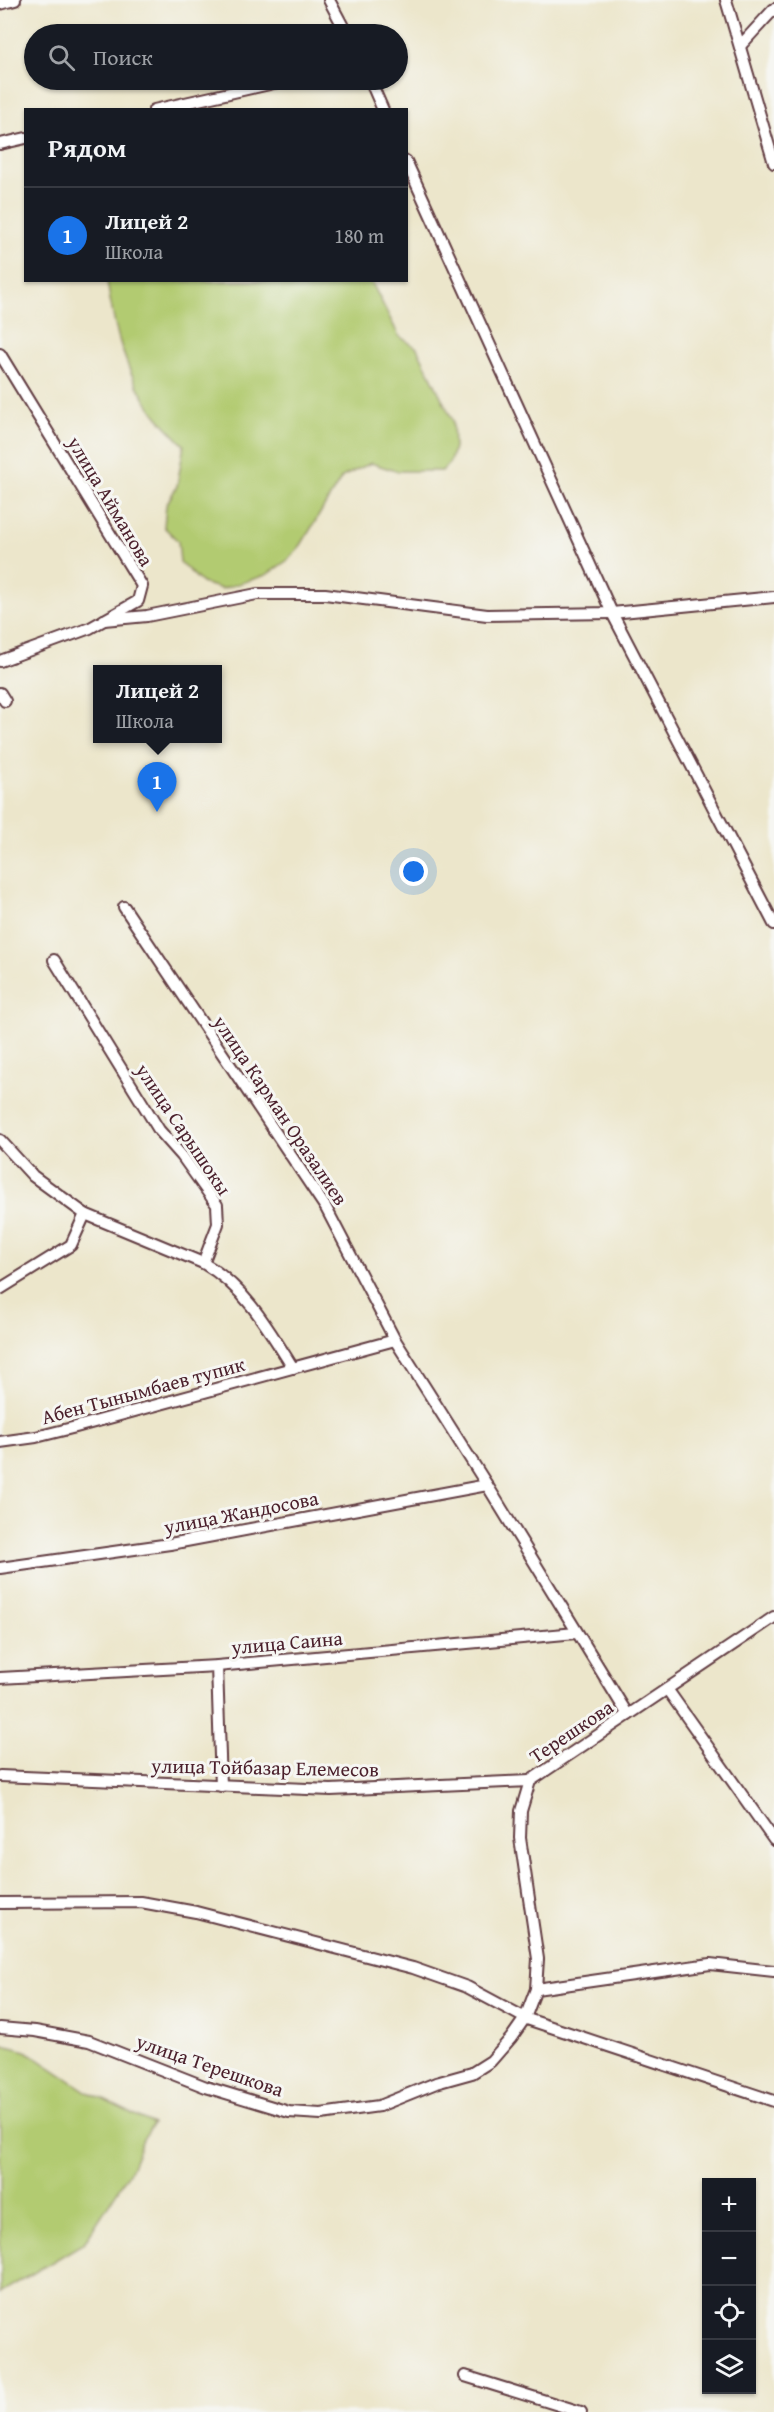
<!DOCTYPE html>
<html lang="ru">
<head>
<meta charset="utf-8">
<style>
  body { margin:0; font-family:"Gentium Book Plus",serif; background:#20242c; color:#f1f3f6 }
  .controls { position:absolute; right:18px; bottom:18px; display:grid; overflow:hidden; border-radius:0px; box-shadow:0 2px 4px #0004 }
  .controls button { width:54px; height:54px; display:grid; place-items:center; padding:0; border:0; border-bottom:2px solid #363941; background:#171b24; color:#f1f3f6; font:30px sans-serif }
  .you { position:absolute; left:414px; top:872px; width:21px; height:21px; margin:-15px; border:4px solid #fff; border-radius:50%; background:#1a73e8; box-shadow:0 0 0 9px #1a73e833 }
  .badge { display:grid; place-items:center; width:39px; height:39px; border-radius:50%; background:#1a73e8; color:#fff; font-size:20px; font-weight:700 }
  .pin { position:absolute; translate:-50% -50px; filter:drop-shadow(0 2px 3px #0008) }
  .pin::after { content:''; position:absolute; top:32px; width:21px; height:18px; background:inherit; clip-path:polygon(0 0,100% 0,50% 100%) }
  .popup { position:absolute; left:93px; top:665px; width:129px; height:78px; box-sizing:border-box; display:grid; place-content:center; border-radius:0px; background:#171b24; filter:drop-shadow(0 2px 4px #0005); font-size:20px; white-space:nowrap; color:#9ea1a6 }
  .popup b { font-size:22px; color:#f1f3f6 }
  .popup::after { content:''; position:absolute; left:50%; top:100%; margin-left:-12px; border:12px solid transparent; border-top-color:#171b24 }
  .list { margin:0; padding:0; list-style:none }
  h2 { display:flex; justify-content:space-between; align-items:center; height:78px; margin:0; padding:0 24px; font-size:26px }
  h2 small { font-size:20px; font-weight:400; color:#9ea1a6 }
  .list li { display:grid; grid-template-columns:39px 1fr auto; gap:18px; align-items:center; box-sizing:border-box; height:96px; padding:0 24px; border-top:2px solid #363941 }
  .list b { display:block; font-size:22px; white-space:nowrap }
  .list p { margin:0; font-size:20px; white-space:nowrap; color:#9ea1a6 }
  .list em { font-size:20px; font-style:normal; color:#9ea1a6 }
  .icon { flex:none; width:33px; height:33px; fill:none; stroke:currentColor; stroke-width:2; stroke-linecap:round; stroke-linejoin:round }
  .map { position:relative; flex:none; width:774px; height:2412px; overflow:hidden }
  .search { position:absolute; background:#171b24; box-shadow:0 2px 4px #0004; left:24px; top:24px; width:384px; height:66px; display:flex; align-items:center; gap:15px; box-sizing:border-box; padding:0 21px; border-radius:33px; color:#9ea1a6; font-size:22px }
  .panel { position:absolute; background:#171b24; box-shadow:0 2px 4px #0004; left:24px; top:108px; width:384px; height:174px; border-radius:0px }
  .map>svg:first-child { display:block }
  .green { fill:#b2cb71; stroke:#7e754e; stroke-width:1.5 }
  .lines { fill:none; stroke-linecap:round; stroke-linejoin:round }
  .minor-casing { stroke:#623d43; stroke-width:14 }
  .minor { stroke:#fff; stroke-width:10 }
  .labels { text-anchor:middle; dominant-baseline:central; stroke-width:6; stroke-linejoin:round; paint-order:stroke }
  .street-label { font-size:20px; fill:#4a1f2b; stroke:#f6f6f2 }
</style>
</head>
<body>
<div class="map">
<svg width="774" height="2412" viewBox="0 0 774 2412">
  <rect width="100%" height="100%" fill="#f6f6f2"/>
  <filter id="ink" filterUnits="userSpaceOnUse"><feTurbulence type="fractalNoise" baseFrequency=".0167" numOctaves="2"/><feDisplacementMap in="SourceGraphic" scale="12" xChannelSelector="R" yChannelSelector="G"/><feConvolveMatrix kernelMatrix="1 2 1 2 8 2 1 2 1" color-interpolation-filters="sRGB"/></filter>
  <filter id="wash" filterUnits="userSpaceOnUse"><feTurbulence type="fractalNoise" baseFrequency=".008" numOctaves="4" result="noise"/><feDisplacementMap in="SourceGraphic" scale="24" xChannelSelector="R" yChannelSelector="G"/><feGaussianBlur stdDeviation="1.35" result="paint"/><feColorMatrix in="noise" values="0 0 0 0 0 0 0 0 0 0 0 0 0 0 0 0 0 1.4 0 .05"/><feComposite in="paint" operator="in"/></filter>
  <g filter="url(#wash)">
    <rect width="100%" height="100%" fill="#ece6cb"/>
    <!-- green -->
    <g class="green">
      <path d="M107,281H371L399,336L417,348L453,421L454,448L450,462L442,471H396L371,463L342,477L301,545L288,560L266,575L222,589L202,583L180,562L178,541L164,527L166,505L177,486L184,445C174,435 164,425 155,414C125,375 114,328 107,281Z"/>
      <polygon points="0,2044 26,2051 86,2091 153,2124 143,2139 130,2171 84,2243 0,2293"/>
    </g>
  </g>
  <g filter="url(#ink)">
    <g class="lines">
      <defs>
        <g id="minor">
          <polyline points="329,0 347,34"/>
          <polyline points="726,0 774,163"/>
          <polyline points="0,4 15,0"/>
          <polyline points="740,46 774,9"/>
          <polyline points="370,80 383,110"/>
          <polyline points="154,110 287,80"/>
          <polyline points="0,144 26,138"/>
          <polyline points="406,161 612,613 774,924"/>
          <polyline points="0,354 142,586 138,601 90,628 0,661"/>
          <polyline points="104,620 147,616 257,594 325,594 487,615 612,613 774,597"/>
          <polyline points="0,693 5,701"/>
          <polyline points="124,907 326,1208 395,1340 487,1485 628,1715"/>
          <polyline points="54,960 159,1130 182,1156 217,1205 218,1224 203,1263"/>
          <path d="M0,1140L33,1176L85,1214L203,1263C245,1287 268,1328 293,1368"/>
          <polyline points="0,1289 71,1245 85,1214"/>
          <polyline points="0,1442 36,1437 76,1427 395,1340"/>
          <polyline points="0,1568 170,1544 487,1485"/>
          <polyline points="217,1666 221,1786"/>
          <polyline points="0,1678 217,1666 576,1633"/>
          <polyline points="667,1689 774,1840"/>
          <polyline points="0,1776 331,1790 530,1781"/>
          <polyline points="0,1903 141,1902 196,1912 413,1968 467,1987 527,2019 774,2101"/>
          <polyline points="536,1989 710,1964 774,1971"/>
          <polyline points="0,2028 35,2031 89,2041 206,2087 289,2112 321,2114 379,2106 436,2083 472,2073 491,2061 511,2038 525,2018 536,1989 538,1959 520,1838 521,1811 530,1781 774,1617"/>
          <polyline points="465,2376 581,2412"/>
        </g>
      </defs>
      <!-- minor casing -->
      <use href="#minor" class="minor-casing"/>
      <!-- minor -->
      <use href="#minor" class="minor"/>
    </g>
  </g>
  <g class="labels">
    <!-- street labels -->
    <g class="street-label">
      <text transform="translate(111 501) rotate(59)">улица Айманова</text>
      <text transform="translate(281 1110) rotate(56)">улица Карман Оразалиев</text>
      <text transform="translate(184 1129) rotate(56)">улица Сарышокы</text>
      <text transform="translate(143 1390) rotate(-15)">Абен Тынымбаев тупик</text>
      <text transform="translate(241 1512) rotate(-11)">улица Жандосова</text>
      <text transform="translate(287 1642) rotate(-5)">улица Саина</text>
      <text transform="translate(571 1731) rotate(-34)">Терешкова</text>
      <text transform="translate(265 1767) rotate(1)">улица Тойбазар Елемесов</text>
      <text transform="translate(210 2065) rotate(19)">улица Терешкова</text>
    </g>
  </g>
</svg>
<div class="controls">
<button>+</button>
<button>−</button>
<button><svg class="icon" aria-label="locate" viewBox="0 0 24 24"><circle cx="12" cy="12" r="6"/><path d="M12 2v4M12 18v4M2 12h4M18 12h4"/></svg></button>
<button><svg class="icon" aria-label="layers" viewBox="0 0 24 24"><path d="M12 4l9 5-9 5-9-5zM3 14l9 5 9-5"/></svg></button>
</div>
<div class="you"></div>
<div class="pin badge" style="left:157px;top:812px">1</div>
<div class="popup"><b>Лицей 2</b>Школа</div>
<div class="search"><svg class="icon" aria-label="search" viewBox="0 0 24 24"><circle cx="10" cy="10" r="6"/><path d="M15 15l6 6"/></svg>Поиск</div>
<section class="panel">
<h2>Рядом<small></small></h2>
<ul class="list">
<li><span class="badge">1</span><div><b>Лицей 2</b><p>Школа</p></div><em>180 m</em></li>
</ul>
</section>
</div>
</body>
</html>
